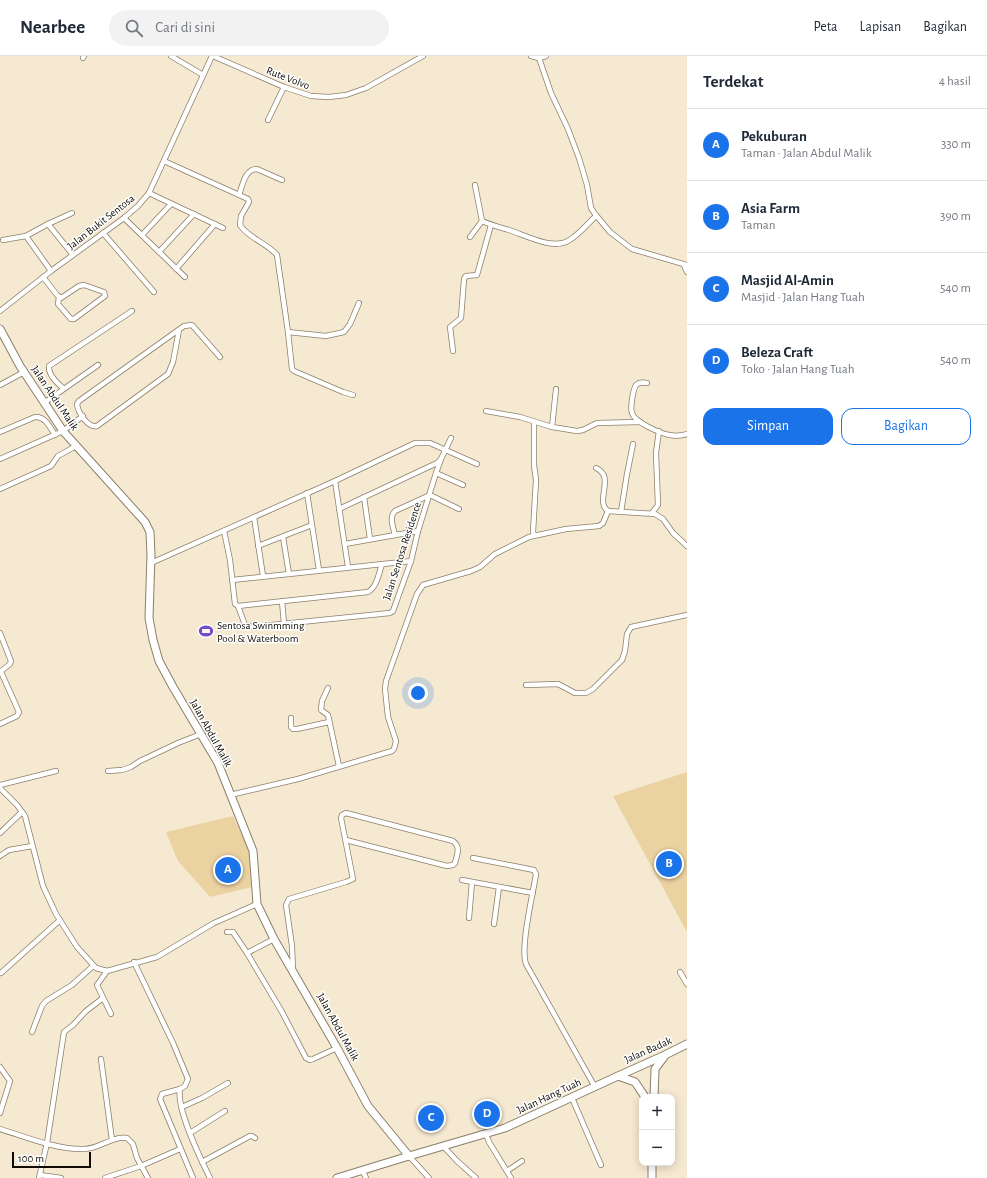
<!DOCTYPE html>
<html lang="id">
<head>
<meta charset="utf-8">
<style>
  body { margin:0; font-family:"Alegreya Sans",sans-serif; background:#f2f2f3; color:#1f2937 }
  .controls { position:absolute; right:12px; bottom:12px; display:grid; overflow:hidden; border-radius:8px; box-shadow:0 2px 10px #0003 }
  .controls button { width:36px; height:36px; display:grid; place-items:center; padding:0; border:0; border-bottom:1px solid #e0e1e3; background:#fff; color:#1f2937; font:20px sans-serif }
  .scale { position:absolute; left:12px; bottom:10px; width:79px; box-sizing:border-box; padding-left:4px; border:2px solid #0f0b04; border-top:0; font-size:11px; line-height:14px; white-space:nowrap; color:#0f0b04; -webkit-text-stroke:3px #fff; paint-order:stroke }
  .you { position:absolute; left:418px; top:637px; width:14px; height:14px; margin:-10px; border:3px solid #fff; border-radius:50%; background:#1a73e8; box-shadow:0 0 0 6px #1a73e833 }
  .badge { display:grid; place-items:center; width:26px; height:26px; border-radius:50%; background:#1a73e8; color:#fff; font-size:13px; font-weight:700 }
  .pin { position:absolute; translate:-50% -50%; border:2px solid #fff; box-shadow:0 1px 4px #0006 }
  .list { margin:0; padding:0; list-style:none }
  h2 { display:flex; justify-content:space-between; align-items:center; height:52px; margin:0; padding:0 16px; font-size:17px }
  h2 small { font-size:13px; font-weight:400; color:#747a83 }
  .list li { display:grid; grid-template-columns:26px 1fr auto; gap:12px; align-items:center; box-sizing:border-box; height:72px; padding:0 16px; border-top:1px solid #e0e1e3 }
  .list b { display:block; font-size:15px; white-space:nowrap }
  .list p { margin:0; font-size:13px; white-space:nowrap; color:#747a83 }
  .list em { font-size:13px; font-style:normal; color:#747a83 }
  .actions { display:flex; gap:8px; padding:12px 16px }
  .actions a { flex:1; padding:9px 0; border:1px solid #1a73e8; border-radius:12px; text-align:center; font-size:14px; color:#1a73e8 }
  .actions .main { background:#1a73e8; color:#fff }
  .icon { flex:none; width:22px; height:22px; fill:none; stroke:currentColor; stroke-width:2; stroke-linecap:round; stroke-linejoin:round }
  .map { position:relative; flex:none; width:687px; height:1122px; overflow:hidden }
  header { display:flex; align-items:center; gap:24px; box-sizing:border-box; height:56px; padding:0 20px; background:#fff; border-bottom:1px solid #e0e1e3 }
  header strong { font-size:19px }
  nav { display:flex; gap:22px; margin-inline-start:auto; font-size:14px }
  .search { width:280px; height:36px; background:#f2f2f3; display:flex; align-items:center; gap:10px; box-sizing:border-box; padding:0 14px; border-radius:22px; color:#747a83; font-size:15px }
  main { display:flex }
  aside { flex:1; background:#fff }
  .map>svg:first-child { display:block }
  .green { fill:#ebd2a1 }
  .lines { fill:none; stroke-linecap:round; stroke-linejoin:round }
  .street-casing { stroke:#8b7f69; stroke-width:6 }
  .secondary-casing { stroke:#8b7f69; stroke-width:9 }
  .primary-casing { stroke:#8b7f69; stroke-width:9 }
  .street { stroke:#fff; stroke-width:4.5 }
  .secondary { stroke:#fff; stroke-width:7 }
  .primary { stroke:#fff; stroke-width:7 }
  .labels { text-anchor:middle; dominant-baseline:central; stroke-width:3; stroke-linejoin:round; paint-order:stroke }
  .street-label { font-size:11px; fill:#0f0b04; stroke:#fff }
  .poi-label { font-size:11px; fill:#0f0b04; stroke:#fff; text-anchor:start }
</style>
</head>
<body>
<header>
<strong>Nearbee</strong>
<div class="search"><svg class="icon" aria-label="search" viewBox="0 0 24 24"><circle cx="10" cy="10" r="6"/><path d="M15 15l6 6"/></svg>Cari di sini</div>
<nav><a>Peta</a><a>Lapisan</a><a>Bagikan</a></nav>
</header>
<main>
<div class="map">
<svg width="687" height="1122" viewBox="0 0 687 1122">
  <rect width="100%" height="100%" fill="#f6e9d1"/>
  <!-- green -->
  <g class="green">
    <polygon points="687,716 687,876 613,740"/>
    <polygon points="233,760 249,795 252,831 210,841 178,805 166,776"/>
  </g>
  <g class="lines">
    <defs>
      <g id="street">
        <polyline points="171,0 203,19"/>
        <polyline points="213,0 284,31 311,40 329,41 346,39 366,32 423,0"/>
        <polyline points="531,0 539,2 546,0"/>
        <polyline points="83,2 84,0"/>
        <polyline points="539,2 551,37 568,73 579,102 587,129 591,152 595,158 610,176 632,193 687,209"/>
        <polyline points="268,64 284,31"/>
        <path d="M164,105L248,143L249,146L241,160L240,169C248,182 267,187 277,199L288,276L292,313L294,315L343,336L353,339"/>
        <polyline points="149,137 223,172"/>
        <path d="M239,139C243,128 245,113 257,113L282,124"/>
        <polyline points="124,162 185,221"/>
        <path d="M482,165C491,169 499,171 509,174C525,179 552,194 568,185C579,179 587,168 596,160"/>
        <polyline points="48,168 73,199"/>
        <polyline points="103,177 154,236"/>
        <polyline points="142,179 171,148"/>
        <polyline points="26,180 51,215"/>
        <polyline points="470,181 482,165 475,129"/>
        <polyline points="3,184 26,180 48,168 72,157"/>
        <polyline points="159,196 194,158"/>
        <polyline points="684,209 687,216"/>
        <polyline points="176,213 215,168"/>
        <polyline points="43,221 57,239 61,242 79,230 84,229 104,236 105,240 74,263 71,263 58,248 59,241"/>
        <polyline points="0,255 51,215 124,162 138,150 149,137 212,0"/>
        <path d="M179,274L173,306L168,318L97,370C88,372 78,357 77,348L79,345L184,270L192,269L220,301"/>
        <polyline points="288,276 326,280 344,276 350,268 359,247"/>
        <polyline points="453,295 450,271 461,262 464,223 466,220 477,219 491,169"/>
        <path d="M647,327C643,326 639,326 636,329C633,334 630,352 632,357C634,366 660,377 669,379C675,380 681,380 687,378"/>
        <polyline points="0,329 24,316"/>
        <path d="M63,332C57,327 48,319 49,310L132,255"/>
        <polyline points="44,347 98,309"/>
        <polyline points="486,355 520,361 552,371 577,375 583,374 597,367 640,366"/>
        <polyline points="534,366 534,409 536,424 533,476 534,479"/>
        <polyline points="552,371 556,333"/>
        <path d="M0,376L35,361C45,360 50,371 55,379"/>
        <polyline points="0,403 63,375 83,360"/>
        <path d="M596,412C616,421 594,445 608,455"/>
        <polyline points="436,417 463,429"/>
        <polyline points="335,425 348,511"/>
        <polyline points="0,433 51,410 58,400 76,390"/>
        <polyline points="307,437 319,514"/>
        <polyline points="364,441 370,483"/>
        <polyline points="339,453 437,407 440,404"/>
        <polyline points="621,456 627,418 633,388"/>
        <polyline points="652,457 658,449 656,397 659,375"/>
        <polyline points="254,461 263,520"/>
        <path d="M224,475L230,504L235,548L238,550L368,536C377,531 379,517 382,508"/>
        <path d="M395,479C393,471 389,461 395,455L430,439L459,453"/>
        <polyline points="283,481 289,518"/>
        <polyline points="345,488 418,475"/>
        <polyline points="258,490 312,469"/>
        <polyline points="151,507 335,425 415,387 430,387 477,408"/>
        <polyline points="232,524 411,505"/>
        <polyline points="282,545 284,568"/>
        <polyline points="238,550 245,569 252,571 390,557 393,555 411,505 418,475 436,417 441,403 451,382"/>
        <polyline points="0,577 11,605 10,608 0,616"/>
        <polyline points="526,629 558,628 575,637 586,637 593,633 622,604 625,595 627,578 631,571 687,559"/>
        <polyline points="328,632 322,645 321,654 328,659 339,710"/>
        <polyline points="291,662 291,671 293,673 297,673 329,666"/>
        <polyline points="0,668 17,660 19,656 1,616"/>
        <polyline points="108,715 122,714 131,711 140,705 178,687 201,678"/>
        <polyline points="0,729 56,715"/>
        <polyline points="0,732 17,749 25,760 43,830 56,858 77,891 96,912 107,915 157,901 214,867 257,848"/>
        <polyline points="230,739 298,723 392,695 394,693 396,685 388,661 385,633 386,625 417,538 423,529 471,515 480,511 495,498 529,481 566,473 599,470 603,467 608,455 655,458 663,463 673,477 687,490"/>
        <polyline points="0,777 22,756"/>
        <polyline points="0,800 9,794 32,790"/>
        <path d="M473,802L534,814L536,818C533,838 520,891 526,908L595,1031"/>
        <polyline points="462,824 533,837"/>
        <polyline points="469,862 472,826"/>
        <polyline points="494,868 499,831"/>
        <polyline points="227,876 233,876 247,897"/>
        <polyline points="274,883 247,897 282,956 306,1002 310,1004 313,1003 337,992"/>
        <path d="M134,906L173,987L188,1023L185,1030L180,1033C176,1052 201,1104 210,1122"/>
        <path d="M293,914L292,890L286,849L289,843L346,826L353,823L341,762L342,759L346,757L453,785C461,791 457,799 455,807L453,809L447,810L346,784"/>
        <polyline points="107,915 97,929 111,958"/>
        <polyline points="680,916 687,928"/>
        <polyline points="1,917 60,864"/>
        <polyline points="32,976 42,950 46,945 72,929 93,910"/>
        <polyline points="101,1003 112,1084"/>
        <polyline points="0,1011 10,1025 0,1057"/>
        <polyline points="180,1033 162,1038 160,1043 193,1122"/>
        <polyline points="572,1042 601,1109"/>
        <polyline points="182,1051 202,1042 228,1027"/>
        <path d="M0,1073C26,1081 57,1094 84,1093C100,1093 111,1080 127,1082L133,1088L137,1102L148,1122"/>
        <polyline points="190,1077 225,1055"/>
        <polyline points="486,1078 489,1086 511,1122"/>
        <polyline points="443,1090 457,1105 476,1122"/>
        <polyline points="409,1100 429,1122"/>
        <polyline points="202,1106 250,1080 252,1080 255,1082"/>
        <polyline points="362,1114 366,1122"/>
        <polyline points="507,1115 522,1105"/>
        <polyline points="40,1119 61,1122"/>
        <polyline points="39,1122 47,1087 64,976 73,969 86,955 103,942"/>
        <polyline points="105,1122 141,1110 180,1093"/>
      </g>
      <g id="secondary">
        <polyline points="0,273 20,310 63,375 145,466 150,476 151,499 149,562 153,584 159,605 173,631 218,707 253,795 257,848 274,883 337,992 368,1050 409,1100"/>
        <polyline points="618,1020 665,999 687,988"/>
        <polyline points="654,1041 655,1013 664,1001"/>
      </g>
      <g id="primary">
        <polyline points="337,1122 409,1100 505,1072 618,1020 635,1026 645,1041"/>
        <polyline points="652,1122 652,1107"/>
      </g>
    </defs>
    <!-- street casing -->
    <use href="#street" class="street-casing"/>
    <!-- secondary casing -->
    <use href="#secondary" class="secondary-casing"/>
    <!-- primary casing -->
    <use href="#primary" class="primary-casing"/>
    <!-- street -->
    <use href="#street" class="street"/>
    <!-- secondary -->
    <use href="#secondary" class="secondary"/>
    <!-- primary -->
    <use href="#primary" class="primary"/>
  </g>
  <!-- icons -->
  <defs>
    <symbol id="stadium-bare" viewBox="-9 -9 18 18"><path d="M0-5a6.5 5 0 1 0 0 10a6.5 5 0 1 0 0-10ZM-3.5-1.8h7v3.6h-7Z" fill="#734dc6" stroke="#fff" stroke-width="2.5" paint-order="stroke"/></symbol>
  </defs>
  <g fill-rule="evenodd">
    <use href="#stadium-bare" x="196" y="565" width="20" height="20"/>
  </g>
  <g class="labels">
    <!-- street labels -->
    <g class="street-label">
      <text transform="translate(288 22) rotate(21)">Rute Volvo</text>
      <text transform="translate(101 166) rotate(-38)">Jalan Bukit Sentosa</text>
      <text transform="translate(55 342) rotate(56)">Jalan Abdul Malik</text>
      <text transform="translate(402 495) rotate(-72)">Jalan Sentosa Residence</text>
      <text transform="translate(211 677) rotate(61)">Jalan Abdul Malik</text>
      <text transform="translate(338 971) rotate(61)">Jalan Abdul Malik</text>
      <text transform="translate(648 994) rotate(-24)">Jalan Badak</text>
      <text transform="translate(549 1040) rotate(-25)">Jalan Hang Tuah</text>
    </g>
    <!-- poi labels -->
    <g class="poi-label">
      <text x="217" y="569">Sentosa Swinmming<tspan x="217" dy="13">Pool &amp; Waterboom</tspan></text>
    </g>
  </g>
</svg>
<div class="controls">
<button>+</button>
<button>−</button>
</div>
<div class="scale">100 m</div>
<div class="you"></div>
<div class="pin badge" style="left:228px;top:814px">A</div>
<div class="pin badge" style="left:669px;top:808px">B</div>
<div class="pin badge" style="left:431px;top:1062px">C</div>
<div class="pin badge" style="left:487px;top:1058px">D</div>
</div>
<aside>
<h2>Terdekat<small>4 hasil</small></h2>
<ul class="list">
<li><span class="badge">A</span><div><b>Pekuburan</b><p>Taman · Jalan Abdul Malik</p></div><em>330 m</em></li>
<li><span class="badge">B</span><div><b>Asia Farm</b><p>Taman</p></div><em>390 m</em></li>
<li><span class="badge">C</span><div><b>Masjid Al-Amin</b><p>Masjid · Jalan Hang Tuah</p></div><em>540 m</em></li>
<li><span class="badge">D</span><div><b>Beleza Craft</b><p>Toko · Jalan Hang Tuah</p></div><em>540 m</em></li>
</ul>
<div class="actions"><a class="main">Simpan</a><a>Bagikan</a></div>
</aside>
</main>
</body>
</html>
